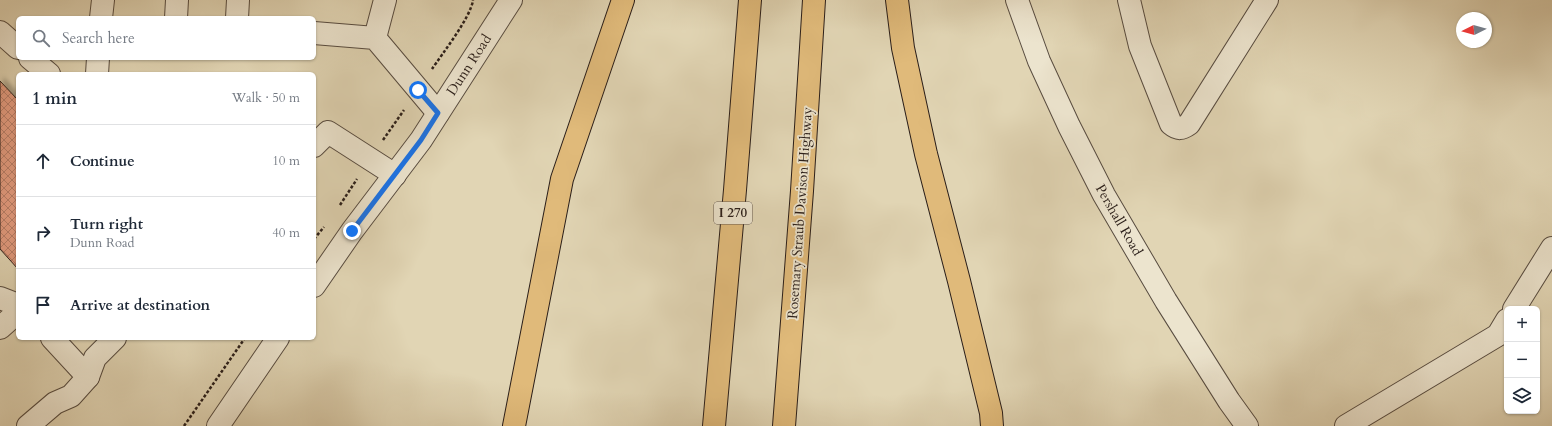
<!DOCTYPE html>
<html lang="en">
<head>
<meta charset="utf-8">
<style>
  body { margin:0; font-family:Cardo,serif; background:#f2f2f3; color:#1f2937 }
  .controls { position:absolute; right:12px; bottom:12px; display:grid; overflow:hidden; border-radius:6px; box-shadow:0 1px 3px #0004 }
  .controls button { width:36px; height:36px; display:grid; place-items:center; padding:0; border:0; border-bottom:1px solid #e0e1e3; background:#fff; color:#1f2937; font:20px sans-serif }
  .compass { position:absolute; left:1456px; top:12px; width:36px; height:36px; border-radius:50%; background:#fff; box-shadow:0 1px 3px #0004; rotate:265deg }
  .stop { position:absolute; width:12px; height:12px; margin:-9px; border:3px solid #1a73e8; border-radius:50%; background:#fff }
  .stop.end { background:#1a73e8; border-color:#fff; box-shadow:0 1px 4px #0008 }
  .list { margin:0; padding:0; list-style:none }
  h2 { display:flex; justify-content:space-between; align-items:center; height:52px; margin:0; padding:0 16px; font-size:17px }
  h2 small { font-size:13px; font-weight:400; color:#747a83 }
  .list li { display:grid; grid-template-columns:26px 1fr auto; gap:12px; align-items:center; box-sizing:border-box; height:72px; padding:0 16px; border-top:1px solid #e0e1e3 }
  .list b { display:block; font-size:15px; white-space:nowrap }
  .list p { margin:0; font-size:13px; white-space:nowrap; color:#747a83 }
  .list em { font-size:13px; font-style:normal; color:#747a83 }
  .icon { flex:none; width:22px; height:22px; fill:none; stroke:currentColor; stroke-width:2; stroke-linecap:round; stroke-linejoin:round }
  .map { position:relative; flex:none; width:1552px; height:426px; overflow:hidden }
  .search { position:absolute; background:#fff; box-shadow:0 1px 3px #0004; left:16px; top:16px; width:300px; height:44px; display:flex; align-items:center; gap:10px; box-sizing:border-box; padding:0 14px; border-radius:6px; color:#747a83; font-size:15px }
  .panel { position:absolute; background:#fff; box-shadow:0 1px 3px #0004; left:16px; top:72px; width:300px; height:268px; border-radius:6px }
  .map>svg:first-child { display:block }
  .building { fill:url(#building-cross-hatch); stroke:#2a1e19; filter:url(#shadow) }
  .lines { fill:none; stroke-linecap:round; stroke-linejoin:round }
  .minor-casing { stroke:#584c40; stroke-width:24 }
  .highway-casing { stroke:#2a1e19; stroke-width:24 }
  .path { stroke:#2a1e19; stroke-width:2.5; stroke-dasharray:3 2; stroke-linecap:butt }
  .minor { stroke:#ece4ce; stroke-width:22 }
  .highway { stroke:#e0ba7a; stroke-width:22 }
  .route { stroke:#1a73e8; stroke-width:5 }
  .labels { text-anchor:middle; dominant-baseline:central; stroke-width:3.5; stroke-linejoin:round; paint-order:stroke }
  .shield { fill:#ece4ce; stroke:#64594f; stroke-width:1 }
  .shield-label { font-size:13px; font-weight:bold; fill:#2a1e19 }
  .street-label { font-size:14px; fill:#2a1e19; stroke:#ece4ce }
</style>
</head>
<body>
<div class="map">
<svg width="1552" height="426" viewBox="0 0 1552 426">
  <defs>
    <pattern id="building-cross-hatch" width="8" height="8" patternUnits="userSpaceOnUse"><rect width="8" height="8" fill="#e29a7e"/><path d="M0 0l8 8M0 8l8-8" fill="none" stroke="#b77d66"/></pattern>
    <filter id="shadow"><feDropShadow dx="3.5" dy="-3.5" stdDeviation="2" flood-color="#0004"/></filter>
  </defs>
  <rect width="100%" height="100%" fill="#e1d5b4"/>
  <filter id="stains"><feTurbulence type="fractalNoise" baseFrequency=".005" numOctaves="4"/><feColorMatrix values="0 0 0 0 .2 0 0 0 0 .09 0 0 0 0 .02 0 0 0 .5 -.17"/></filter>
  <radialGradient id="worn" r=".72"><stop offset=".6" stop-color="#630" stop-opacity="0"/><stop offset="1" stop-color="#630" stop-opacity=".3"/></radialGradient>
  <!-- building -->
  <polygon class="building" points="0,81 18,100 18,269 0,249"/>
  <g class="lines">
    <defs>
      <g id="minor">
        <polyline points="1017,0 1039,61 1069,126 1104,195 1166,301 1229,401 1247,426"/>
        <path d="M1129,0L1140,46L1171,124C1178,130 1182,129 1189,124L1267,0"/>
        <polyline points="101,18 103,0"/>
        <polyline points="176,18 177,0"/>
        <polyline points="237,18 238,0"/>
        <polyline points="0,32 18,48"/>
        <polyline points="314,33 375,38 438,113"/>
        <polyline points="375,38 385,0"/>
        <polyline points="30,58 49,74"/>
        <polyline points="97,74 98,58"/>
        <polyline points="314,146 328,132 395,175"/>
        <polyline points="314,286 352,231 421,140 511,0"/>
        <polyline points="0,298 18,305"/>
        <polyline points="1514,309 1552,248"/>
        <polyline points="0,328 18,312"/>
        <polyline points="52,338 88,377"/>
        <polyline points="28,426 55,403 71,396 88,377 95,358 115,338"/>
        <polyline points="218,426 278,338"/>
        <polyline points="1346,426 1498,335 1507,320"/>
      </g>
      <g id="highway">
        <polyline points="897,0 903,48 926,154 959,281 991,413 992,426"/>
        <polyline points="514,426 562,179 623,0"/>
        <polyline points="714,426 735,190 750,0"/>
        <polyline points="784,426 802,191 814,0"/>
      </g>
    </defs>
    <!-- minor casing -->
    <use href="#minor" class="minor-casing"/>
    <!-- highway casing -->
    <use href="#highway" class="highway-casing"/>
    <!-- path -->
    <g class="path">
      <path d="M432,69C442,54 471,17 473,0"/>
      <polyline points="383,140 404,110"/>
      <polyline points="340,205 357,179"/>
      <polyline points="314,239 324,227"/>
      <polyline points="184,426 245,338"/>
    </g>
    <!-- minor -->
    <use href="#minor" class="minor"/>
    <!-- highway -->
    <use href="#highway" class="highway"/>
  </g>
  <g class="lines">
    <!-- route -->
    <polyline class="route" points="352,231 421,140 438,113 418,90"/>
  </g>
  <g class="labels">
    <!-- shield labels -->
    <rect class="shield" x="714" y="202" width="38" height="22" rx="3"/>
    <g class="shield-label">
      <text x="733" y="213">I 270</text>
    </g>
    <!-- street labels -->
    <g class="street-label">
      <text transform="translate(469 65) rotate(-57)">Dunn Road</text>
      <text transform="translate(800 213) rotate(-86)">Rosemary Straub Davison Highway</text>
      <text transform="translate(1119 220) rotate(60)">Pershall Road</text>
    </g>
  </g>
  <rect width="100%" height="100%" filter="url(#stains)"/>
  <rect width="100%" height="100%" fill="url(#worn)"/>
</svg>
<div class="controls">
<button>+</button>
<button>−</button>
<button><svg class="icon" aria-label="layers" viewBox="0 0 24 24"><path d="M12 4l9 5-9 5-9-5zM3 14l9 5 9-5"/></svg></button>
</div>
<svg class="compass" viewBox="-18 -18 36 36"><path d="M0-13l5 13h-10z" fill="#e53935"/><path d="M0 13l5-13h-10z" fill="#747a83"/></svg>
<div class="stop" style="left:418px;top:90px"></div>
<div class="stop end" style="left:352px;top:231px"></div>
<div class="search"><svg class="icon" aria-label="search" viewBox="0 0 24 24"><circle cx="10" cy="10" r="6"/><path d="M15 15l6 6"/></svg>Search here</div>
<section class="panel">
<h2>1 min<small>Walk · 50 m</small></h2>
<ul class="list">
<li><svg class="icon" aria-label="ahead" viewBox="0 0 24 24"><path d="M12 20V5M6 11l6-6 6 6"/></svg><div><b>Continue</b></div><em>10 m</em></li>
<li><svg class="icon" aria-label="right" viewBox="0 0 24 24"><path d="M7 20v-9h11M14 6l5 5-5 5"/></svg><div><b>Turn right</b><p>Dunn Road</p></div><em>40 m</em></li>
<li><svg class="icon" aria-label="arrive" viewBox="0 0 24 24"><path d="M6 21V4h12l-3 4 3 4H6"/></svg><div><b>Arrive at destination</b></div></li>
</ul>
</section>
</div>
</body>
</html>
